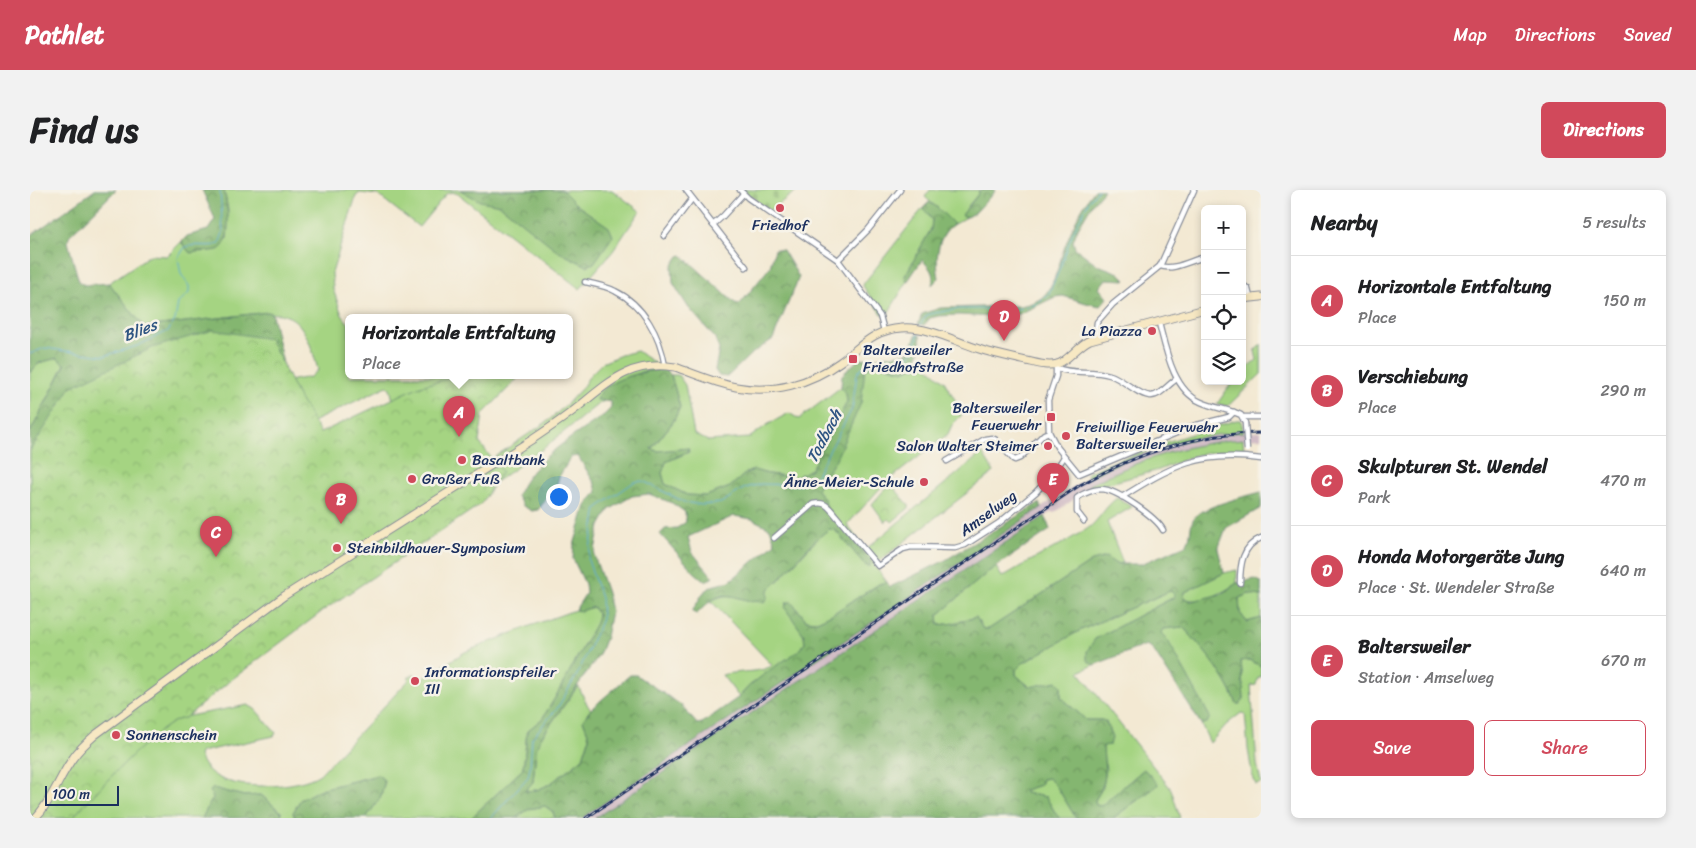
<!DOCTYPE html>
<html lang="en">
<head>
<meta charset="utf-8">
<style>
  body { margin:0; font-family:Sriracha,sans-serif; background:#f2f2f2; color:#202124 }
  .controls { position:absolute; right:15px; top:15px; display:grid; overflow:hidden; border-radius:8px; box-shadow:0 2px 8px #0003 }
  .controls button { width:45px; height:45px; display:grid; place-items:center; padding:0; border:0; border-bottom:1px solid #e0e0e0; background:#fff; color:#202124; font:25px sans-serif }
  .scale { position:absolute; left:15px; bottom:12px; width:74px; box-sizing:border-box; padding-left:5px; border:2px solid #1b2f5e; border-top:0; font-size:14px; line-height:18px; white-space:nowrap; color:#1b2f5e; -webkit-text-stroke:4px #f7f3e8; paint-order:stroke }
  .you { position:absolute; left:528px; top:306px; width:18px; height:18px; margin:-12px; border:4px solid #fff; border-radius:50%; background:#1a73e8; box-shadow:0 0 0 8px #1a73e833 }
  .badge { display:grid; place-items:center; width:32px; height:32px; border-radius:50%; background:#d1495b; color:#fff; font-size:16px; font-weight:700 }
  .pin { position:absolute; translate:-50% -41px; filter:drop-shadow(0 1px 2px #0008) }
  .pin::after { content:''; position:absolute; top:26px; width:18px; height:15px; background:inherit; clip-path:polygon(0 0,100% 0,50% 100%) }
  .popup { position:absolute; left:315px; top:124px; width:228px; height:65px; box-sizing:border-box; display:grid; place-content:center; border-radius:8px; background:#fff; filter:drop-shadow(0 1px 4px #0005); font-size:16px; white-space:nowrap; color:#757577 }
  .popup b { font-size:19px; color:#202124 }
  .popup::after { content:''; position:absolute; left:50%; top:100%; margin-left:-10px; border:10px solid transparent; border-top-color:#fff }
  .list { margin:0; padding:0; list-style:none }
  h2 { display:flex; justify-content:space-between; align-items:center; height:65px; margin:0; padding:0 20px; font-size:21px }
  h2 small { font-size:16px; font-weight:400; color:#757577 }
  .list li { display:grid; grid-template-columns:32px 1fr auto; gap:15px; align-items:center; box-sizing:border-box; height:90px; padding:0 20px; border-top:1px solid #e0e0e0 }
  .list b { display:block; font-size:19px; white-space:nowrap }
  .list p { margin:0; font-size:16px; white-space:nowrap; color:#757577 }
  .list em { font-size:16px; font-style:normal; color:#757577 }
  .actions { display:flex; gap:10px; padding:15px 20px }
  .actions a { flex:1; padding:11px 0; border:1px solid #d1495b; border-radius:8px; text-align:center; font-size:18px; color:#d1495b }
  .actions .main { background:#d1495b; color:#fff }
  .icon { flex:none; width:28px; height:28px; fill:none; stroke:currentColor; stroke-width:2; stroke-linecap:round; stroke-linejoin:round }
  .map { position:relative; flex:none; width:1231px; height:628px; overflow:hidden; border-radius:8px }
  header { display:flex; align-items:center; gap:30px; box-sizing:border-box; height:70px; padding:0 25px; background:#d1495b; color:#fff }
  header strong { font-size:24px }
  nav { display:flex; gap:28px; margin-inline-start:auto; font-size:18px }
  .intro { display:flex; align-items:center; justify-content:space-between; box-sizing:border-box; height:120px; padding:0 30px }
  h1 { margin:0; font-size:35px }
  .button { padding:12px 22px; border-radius:8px; background:#d1495b; color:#fff; font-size:18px; font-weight:700 }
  main { display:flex; gap:30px; padding:0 30px }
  aside { flex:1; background:#fff; border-radius:8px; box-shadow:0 2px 8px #0003 }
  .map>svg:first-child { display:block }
  .railway { fill:#d2bdc6 }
  .grass { fill:#a5d482; stroke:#608270 }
  .forest { fill:url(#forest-crowns); stroke:#507267 }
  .cemetery { fill:url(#cemetery-stones); stroke:#608270 }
  .park { fill:url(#park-crowns); stroke:#608270 }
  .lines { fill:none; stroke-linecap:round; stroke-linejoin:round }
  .stream { stroke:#5bacd6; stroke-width:1 }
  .street-casing { stroke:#878c98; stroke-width:7 }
  .secondary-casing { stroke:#878c98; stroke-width:9 }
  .street { stroke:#fff; stroke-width:4.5 }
  .secondary { stroke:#f7e8c3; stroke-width:7 }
  .rail-casing { stroke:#1b2f5e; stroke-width:3 }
  .rail { stroke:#f7f3e8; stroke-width:1; stroke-dasharray:4; stroke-linecap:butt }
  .street-bridge-casing { stroke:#878c98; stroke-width:7; stroke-linecap:butt }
  .street-bridge { stroke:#fff; stroke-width:4.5 }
  .poi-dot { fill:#d1495b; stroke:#f7f3e8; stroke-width:2 }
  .labels { text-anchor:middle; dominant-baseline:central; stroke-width:5; stroke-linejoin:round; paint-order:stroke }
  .poi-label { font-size:15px; fill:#1b2f5e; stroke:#f7f3e8; text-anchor:start }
  .street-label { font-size:15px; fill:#1b2f5e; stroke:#f7f3e8 }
  .water-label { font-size:16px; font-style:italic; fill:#2e5482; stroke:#f7f3e8 }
</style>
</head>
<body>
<header>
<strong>Pathlet</strong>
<nav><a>Map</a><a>Directions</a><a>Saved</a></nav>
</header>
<div class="intro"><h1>Find us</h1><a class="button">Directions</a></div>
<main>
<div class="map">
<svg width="1231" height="628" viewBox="0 0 1231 628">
  <defs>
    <pattern id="forest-crowns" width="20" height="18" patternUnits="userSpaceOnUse" patternTransform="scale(1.25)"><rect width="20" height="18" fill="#84b670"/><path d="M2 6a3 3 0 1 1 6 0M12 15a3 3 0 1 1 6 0" fill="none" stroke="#6b945f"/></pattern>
    <pattern id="cemetery-stones" width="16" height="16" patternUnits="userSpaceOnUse" patternTransform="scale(1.25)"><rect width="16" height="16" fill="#a5d482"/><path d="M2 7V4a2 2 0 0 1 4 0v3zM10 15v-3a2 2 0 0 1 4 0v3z" fill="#8db673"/></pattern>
    <pattern id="park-crowns" width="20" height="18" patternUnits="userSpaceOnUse" patternTransform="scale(1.25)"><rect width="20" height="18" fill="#a5d482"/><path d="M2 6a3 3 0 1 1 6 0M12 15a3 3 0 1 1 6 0" fill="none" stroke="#8db673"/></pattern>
  </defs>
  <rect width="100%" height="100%" fill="#f7f3e8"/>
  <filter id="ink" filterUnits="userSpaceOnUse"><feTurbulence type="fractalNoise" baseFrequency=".02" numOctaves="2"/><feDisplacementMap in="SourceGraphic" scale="10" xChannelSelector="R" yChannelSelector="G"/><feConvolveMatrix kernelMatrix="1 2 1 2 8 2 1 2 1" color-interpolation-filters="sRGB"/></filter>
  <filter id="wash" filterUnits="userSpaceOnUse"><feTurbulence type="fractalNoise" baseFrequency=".0096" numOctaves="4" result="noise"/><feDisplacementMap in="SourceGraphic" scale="20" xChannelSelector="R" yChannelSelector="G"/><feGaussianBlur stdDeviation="1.12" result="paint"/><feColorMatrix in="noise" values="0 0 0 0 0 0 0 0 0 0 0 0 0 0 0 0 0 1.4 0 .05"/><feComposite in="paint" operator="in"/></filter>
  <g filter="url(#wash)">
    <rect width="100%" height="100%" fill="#f3e9d3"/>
    <!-- railway -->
    <polygon class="railway" points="1231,241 1231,248 1201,250 1122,267 1096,278 1053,300 1045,306 1043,310 1024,323 1022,322 1008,330 565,628 552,628 1003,323 1049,293 1093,271 1140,255 1200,243"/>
    <!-- grass -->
    <g class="grass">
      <path d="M194,0H582L610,21L583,61L550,99L428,4L422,2L416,4L389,37L348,5L330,3L326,6L302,83L303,99L312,125L319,134V186H453L369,236L360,198L357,196L270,238L258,191L280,187L288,180C283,162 276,133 257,126C251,123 244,125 238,122L114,137L79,93L120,65L137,66L151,52L160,62L173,61L197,49L198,20Z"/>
      <polygon points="900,0 949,0 949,3 938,16 933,25 937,27 924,34 895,7"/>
      <polygon points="893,18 902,30 901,39 875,86 877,92 858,123 855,125 852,124 833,96 834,93"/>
      <polygon points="1231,154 1231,184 1198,216 1187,214 1203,191 1212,191 1212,182 1227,170 1225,161"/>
      <path d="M607,161L633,179L610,182L567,209L574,211L567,215L514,258L467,291L458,283L148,528L218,515L225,519L246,543L244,546L171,562L169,565C172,573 176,579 183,584C204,601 268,599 290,584L378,491L379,487L385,484L388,489L393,488L435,462L500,436L545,420L551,421L563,417L568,425L566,433L525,508L512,529L497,541L494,572L492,580L443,626V628H336L350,608L355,591L348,585L291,599L270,610L263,623L265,628H252L251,622L231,605L214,606L183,598V608L172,628H0V625L454,274L518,231L537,214L552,198L560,185L572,173L591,165Z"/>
      <polygon points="27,168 35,174 0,243 0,183 9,173"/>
      <path d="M893,173L914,191L931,220V226L922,235L918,244L854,294L817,335L836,359L952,263L964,282L844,375L857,392L849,394L802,424L787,431L776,430L762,412L756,418L774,445L775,453L767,462L719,496L709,507L692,485C704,481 735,483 742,475L681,411C697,402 706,406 722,412L748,391L790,346L799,339L805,340L836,376L797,318L794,309L787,300L790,292L805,271L835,179L848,174L874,181L882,177L886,178Z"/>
      <polygon points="641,185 648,185 655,195 664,244 678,251 719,248 737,235 759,223 769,229 811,197 816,203 817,212 781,279 766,287 738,284 723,280 716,283 700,297 676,306 657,305 635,294 632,283 636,272 659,262 658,259 628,261 621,260 643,232 650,217"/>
      <path d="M1206,230H1210L1212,233L1213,242C1159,246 1106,262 1058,288L1057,285L1059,282L1127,255Z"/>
      <path d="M1213,249L1214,260L1191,261L1166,265L1129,280L1061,298L1060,295C1107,270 1159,253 1213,249Z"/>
      <path d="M1087,308L1102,317L1077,332L1093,373L1086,374L1062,371L959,439H953L946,427L925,433L909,435L908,425L958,382L966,377L972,387C1000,370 1030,356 1057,339C1069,331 1075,316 1087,308Z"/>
      <path d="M1207,380V393C1192,403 1171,415 1154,408L1155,402L1194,383Z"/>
      <polygon points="1140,401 1144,403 1144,407 1065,449 1057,470 1064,475 1049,482 1141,599 1150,628 1083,628 1127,596 1114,579 1071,616 1066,615 1065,610 1073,597 1076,579 1073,566 1072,530 1056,530 1031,507 1031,496 1000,497 986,485 986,480 993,473 1051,440"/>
      <polygon points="1219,404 1231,406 1231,428 1217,432 1210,423 1209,408"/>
      <path d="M1153,437C1176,462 1194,483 1207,514L1214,509L1211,470H1219L1231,476V487H1228L1226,495L1221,496L1227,574L1231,593L1226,595L1222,584L1218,559L1215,524L1211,523L1196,535L1180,553L1171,534L1177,533L1131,443L1133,439Z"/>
      <polygon points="548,496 558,516 561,519 553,530 558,543 559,549 553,568 520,594 507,600 494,601 503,592 506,560 510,549"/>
      <polygon points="1018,588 1027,597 1046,628 1030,628 1026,624 1016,607 995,604 995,600 1010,595 1012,589"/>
      <polygon points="515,616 523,622 525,628 486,628 499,619"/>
    </g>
    <!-- forest -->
    <g class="forest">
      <polygon points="65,0 86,0 39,46 38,52 49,92 55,95 79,93 114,137 238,122 242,124 254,178 0,355 0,243 35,175 27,168 9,173 0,183 0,46"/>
      <path d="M172,0H194C197,13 204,53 188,60C180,62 168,61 160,63L151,52L157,46L178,40L185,29Z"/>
      <polygon points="430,0 532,0 547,15 579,37 583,46 564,73 557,76 529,62 470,15 450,11"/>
      <polygon points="949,0 966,0 947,21 937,27 932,25 949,3"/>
      <path d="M1065,0H1074L1063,13L1048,38L1043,51L1045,58L1068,75L1089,83L1096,90L1076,89L1069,98L1077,108L1070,116L1056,113L1033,106L1025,107L989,124L963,127L929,125L909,126L900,128L894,135L888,134L892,124L910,118L990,116C1000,114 1011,111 1017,102C1025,91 1029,75 1033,62C1041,40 1050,18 1065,0Z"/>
      <path d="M899,12L907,17L924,34C907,45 905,69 909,88L902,95C905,83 900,78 892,70L877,92L875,86L901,39L902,30L893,18Z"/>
      <polygon points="745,59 753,60 769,87 743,149 720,165 697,187 689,186 685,180 689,159 685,148 658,117 643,93 642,76 649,66 652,65 705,113 710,114 740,77"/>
      <path d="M886,145H890C891,160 889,173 874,181L848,174L835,179L831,213L805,271L790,292L787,300L794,309L797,318L841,372L840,376H836L805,340L799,339C776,356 760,381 738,400V407L735,412C700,412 697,391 667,424L664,423L663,420L673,403L682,396L700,391L745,353L740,338L722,329L704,326L658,347L662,362L683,387L676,392L664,382L630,344L635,339L647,338L656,332L655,322L642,313L619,304L602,306L579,320L570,336L564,365L577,403L581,421L576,447L569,465L510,549L506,560L503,592L495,601L507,600L520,594L553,568L559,549L558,543L553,530L561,519L600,485H606L651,515L667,534L672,533L709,507L719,496L741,479L767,462L775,453L774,445L755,418L757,412H762L776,430L787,431L802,424L849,394L857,392L860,397L914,371L1009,313L1011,318L552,628H525L523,622L515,616L499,619L486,628H443V626L492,580L494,572L497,541L512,529L525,508L566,433L568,425L563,417L551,421L545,420L556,403L555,394L543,369L544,355L556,316L567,302L565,294L548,266L541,267L530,285L526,296L508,320L502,321L493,316L487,306C502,269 543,247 574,225L581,218V212L567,210C571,189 616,181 633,179L641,185L650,217L643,232L621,259L628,261L658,258L659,261L636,272L632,283L635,294L657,305L676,306L700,297L716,283L724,280L738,284L766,287L781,279L817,212L816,203L811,197L812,185L828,170L877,163L882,158Z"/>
      <path d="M1231,302V318L1196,338L1188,359L1194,383L1155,402L1154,408L1162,411L1191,404L1207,393L1225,389L1231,392V406L1219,404L1209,408L1210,423L1217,432L1231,428V476L1219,470L1211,471L1214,509L1210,514H1207C1194,483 1175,461 1153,437L1133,439L1131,443L1137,449L1180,527L1177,533L1171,534L1122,458L1116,455L1064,475L1057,470V461L1065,449L1144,407V403L1140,401L1051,440L993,473L986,480V485L1000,497L1027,491L1031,496V507L1056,530H1072L1076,532L1082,548L1080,555L1073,556C1074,581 1080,587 1065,610L1066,615L1071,616L1114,579L1128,594L1127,596L1083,628H1046L1027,597L1018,588L1012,589L1010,595L995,600V603L1016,607L1026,624L1030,628H565L1015,326L1020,340L958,382L908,425L909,435L925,433L946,427L953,439H959L1062,371L1076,367L1086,374H1111L1156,355C1162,347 1159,336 1164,328C1170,317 1217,306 1231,302Z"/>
      <polygon points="348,585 355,591 350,608 336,628 265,628 263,623 270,610 291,599"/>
      <polygon points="183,598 214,606 231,605 251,622 252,628 172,628 183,608 180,601"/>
    </g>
    <!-- cemetery -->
    <polygon class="cemetery" points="713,0 768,0 739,21"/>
    <!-- park -->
    <g class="park">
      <path d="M183,140L240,149L267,204L290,243L390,196L428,186H490L453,224L449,252L472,282L451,314L294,420L201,490L155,528C131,529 62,607 42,628H0V261L41,197L122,158Z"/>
      <polygon points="860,296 864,298 879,315 879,318 862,332 859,329 855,332 842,314 855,299"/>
    </g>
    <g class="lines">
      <!-- stream -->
      <g class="stream">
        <polyline points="890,135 897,125 905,123 929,119 987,119 1004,115 1018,105 1028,83 1043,42 1059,11 1068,0"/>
        <path d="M0,164L14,158L74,166L107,156L138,141L145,130L148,113L159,103V96L151,84L148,68L155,57C170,53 176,58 189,54L193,43L190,0"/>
        <polyline points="461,628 498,587 500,578 502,548 528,517 548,483 572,429 571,408 558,370 567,318 604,292 613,291 654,312 672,315 691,313 715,298 731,294 770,295 785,287 822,219 827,184 831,178 842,173 862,171 878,166 884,161 889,141"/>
      </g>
    </g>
  </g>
  <g filter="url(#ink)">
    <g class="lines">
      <defs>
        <g id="street">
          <polyline points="656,0 716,77"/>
          <polyline points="710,0 718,8 808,70 850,126 854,141"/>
          <polyline points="683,35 693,26 713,4"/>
          <polyline points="634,46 662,9"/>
          <polyline points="808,70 838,40 870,0"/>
          <path d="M1130,76C1144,81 1161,70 1175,67"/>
          <path d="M555,92C565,94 576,96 585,101C614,115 630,146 635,176"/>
          <polyline points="1212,94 1218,99 1220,107"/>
          <path d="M1129,133C1136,160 1143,200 1171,212C1184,218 1198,219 1211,225L1215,233"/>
          <polyline points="1065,148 1067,132 1083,114 1130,76 1164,0"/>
          <polyline points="1026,174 1026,186 1018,210 1019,242 1027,257 1049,284 1163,236 1199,227 1204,222"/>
          <path d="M1027,178C1044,185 1062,179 1080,185C1093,189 1109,206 1121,206C1131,206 1139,193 1147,189"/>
          <polyline points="1214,227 1231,227"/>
          <polyline points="917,271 955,249 962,248 966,250 983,269 985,270 990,268 1014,244 1019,242"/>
          <path d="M1092,307C1141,276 1172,260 1231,269"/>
          <path d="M1054,331L1047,322V308C1053,303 1065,299 1072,299C1087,300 1126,327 1133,340"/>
          <path d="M744,348L783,314C793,312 796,314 802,321L848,376L873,359L881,357L925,358L935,355L969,333L1006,302L1023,284L1034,267"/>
          <path d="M1210,393C1210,375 1212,356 1231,348"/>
        </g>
        <g id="secondary">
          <polyline points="1212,109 1231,107"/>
          <path d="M5,628C22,611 29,587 43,568C49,559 57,552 65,545L254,406L503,249C518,239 533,229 548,217C579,192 601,170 645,177C665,184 685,193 706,197C743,204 780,194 810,172C832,156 842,140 872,138C897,136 925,151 949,159C964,164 980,167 997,171C1006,173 1017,177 1027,174C1037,172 1048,155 1060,150L1175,119"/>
        </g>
      </defs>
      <!-- street casing -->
      <use href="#street" class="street-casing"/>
      <!-- secondary casing -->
      <use href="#secondary" class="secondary-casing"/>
      <!-- street -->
      <use href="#street" class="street"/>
      <!-- secondary -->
      <use href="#secondary" class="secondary"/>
      <defs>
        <path id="rail" d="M556,628L1050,295C1105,264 1167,243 1231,243"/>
      </defs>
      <!-- rail casing -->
      <use href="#rail" class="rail-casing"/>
      <!-- rail -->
      <use href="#rail" class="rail"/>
      <defs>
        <polyline id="street-bridge" points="1215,233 1217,260"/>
      </defs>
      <!-- street-bridge casing -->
      <use href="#street-bridge" class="street-bridge-casing"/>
      <!-- street-bridge -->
      <use href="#street-bridge" class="street-bridge"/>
    </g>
  </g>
  <!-- markers -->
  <g class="poi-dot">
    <circle cx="750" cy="18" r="5"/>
    <circle cx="1122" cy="141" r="5"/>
    <rect x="818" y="164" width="10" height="10" rx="2.5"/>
    <rect x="1016" y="222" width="10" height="10" rx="2.5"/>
    <circle cx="1036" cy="246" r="5"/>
    <circle cx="1018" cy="256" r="5"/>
    <circle cx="432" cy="270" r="5"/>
    <circle cx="382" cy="289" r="5"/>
    <circle cx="894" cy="292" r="5"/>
    <circle cx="307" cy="358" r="5"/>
    <circle cx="385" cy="491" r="5"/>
    <circle cx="86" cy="545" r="5"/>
  </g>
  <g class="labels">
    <!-- poi labels -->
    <g class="poi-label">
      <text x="750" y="35" text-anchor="middle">Friedhof</text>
      <text x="1112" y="141" text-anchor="end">La Piazza</text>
      <text x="833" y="160">Baltersweiler<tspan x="833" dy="17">Friedhofstraße</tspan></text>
      <text x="1011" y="218" text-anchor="end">Baltersweiler<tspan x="1011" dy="17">Feuerwehr</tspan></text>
      <text x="1046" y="237">Freiwillige Feuerwehr<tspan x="1046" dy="17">Baltersweiler</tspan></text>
      <text x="1008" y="256" text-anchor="end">Salon Walter Steimer</text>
      <text x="442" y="270">Basaltbank</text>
      <text x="392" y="289">Großer Fuß</text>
      <text x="884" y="292" text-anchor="end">Änne-Meier-Schule</text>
      <text x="317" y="358">Steinbildhauer-Symposium</text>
      <text x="395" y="482">Informationspfeiler<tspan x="395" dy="17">III</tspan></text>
      <text x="96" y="545">Sonnenschein</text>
    </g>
    <!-- street labels -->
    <g class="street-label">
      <text transform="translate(958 323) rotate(-36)">Amselweg</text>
    </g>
    <!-- water labels -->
    <g class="water-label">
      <text transform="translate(110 140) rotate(-21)">Blies</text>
      <text transform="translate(794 246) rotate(-62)">Todbach</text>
    </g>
  </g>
</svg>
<div class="controls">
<button>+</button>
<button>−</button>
<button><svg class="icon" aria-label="locate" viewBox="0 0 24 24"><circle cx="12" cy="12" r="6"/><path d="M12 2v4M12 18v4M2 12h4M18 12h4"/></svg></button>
<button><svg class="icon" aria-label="layers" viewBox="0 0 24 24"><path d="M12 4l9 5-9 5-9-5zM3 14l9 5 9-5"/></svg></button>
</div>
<div class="scale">100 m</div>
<div class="you"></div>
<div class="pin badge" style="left:429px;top:247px">A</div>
<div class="popup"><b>Horizontale Entfaltung</b>Place</div>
<div class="pin badge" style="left:311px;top:334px">B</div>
<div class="pin badge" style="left:186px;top:367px">C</div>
<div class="pin badge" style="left:974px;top:151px">D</div>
<div class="pin badge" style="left:1023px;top:314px">E</div>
</div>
<aside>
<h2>Nearby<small>5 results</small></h2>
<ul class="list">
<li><span class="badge">A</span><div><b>Horizontale Entfaltung</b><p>Place</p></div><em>150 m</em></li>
<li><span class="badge">B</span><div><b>Verschiebung</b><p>Place</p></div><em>290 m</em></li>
<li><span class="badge">C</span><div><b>Skulpturen St. Wendel</b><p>Park</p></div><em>470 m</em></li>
<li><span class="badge">D</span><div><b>Honda Motorgeräte Jung</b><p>Place · St. Wendeler Straße</p></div><em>640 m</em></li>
<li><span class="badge">E</span><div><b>Baltersweiler</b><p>Station · Amselweg</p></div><em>670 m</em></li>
</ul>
<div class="actions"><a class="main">Save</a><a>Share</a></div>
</aside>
</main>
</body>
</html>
